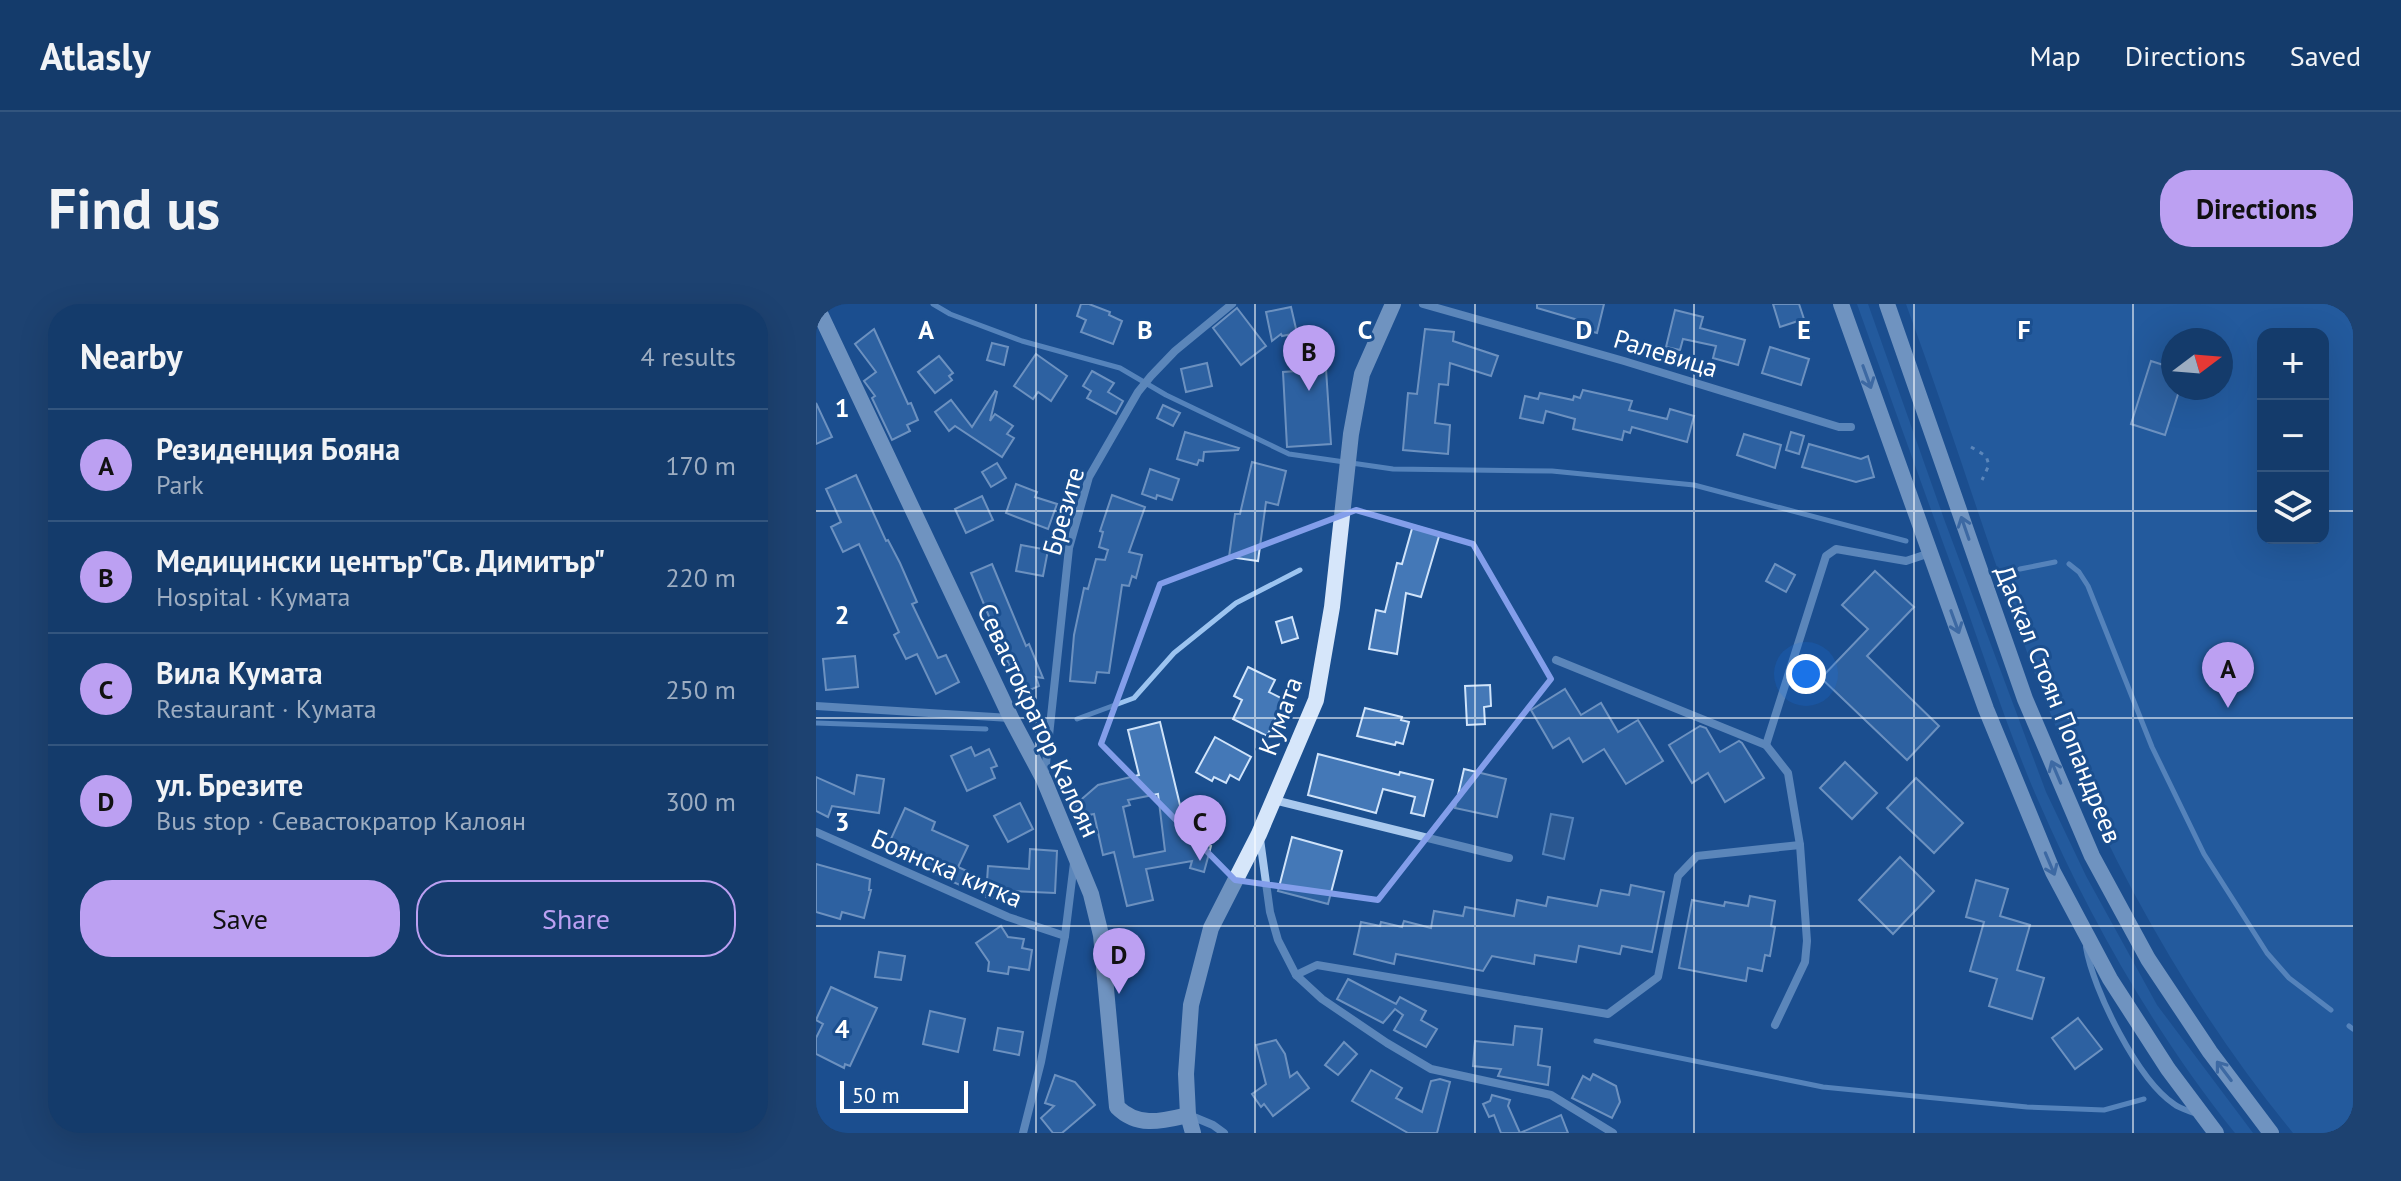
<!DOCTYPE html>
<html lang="en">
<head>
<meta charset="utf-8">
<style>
  body { margin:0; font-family:"PT Sans",sans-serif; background:#1d4271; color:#f1f3f6 }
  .controls { position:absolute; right:24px; top:24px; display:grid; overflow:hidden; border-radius:16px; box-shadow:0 8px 32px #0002 }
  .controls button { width:72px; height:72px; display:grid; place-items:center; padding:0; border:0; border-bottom:2px solid #33557e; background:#143b6b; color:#f1f3f6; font:40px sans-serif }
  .compass { position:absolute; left:1345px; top:24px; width:72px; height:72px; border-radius:50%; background:#143b6b; box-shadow:0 8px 32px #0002; rotate:74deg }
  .scale { position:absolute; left:24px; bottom:20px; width:128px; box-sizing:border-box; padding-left:8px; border:4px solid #fff; border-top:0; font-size:22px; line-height:28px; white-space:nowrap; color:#fff; -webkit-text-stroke:6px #1b4f8f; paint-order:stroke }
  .you { position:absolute; left:990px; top:370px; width:28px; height:28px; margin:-20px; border:6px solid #fff; border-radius:50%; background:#1a73e8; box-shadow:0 0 0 12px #1a73e833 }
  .badge { display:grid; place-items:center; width:52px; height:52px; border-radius:50%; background:#bca0f2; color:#111; font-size:26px; font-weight:700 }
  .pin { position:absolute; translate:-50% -66px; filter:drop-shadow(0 2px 4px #0008) }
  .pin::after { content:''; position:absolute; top:42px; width:28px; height:24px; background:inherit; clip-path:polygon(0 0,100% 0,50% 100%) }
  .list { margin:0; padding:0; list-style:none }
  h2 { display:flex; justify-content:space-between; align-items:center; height:104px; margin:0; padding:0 32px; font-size:34px }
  h2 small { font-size:26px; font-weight:400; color:#9dadc1 }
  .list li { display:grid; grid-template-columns:52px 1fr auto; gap:24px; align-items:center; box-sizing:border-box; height:112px; padding:0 32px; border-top:2px solid #33557e }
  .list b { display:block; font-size:30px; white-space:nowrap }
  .list p { margin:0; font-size:26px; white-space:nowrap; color:#9dadc1 }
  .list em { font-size:26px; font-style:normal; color:#9dadc1 }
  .actions { display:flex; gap:16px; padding:24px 32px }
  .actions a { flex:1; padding:18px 0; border:2px solid #bca0f2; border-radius:32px; text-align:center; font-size:28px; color:#bca0f2 }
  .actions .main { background:#bca0f2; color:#111 }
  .icon { flex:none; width:44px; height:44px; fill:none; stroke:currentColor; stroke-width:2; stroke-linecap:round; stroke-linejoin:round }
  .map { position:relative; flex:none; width:1537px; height:829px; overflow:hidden; border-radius:32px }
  header { display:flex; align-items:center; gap:48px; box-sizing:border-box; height:112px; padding:0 40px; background:#143b6b; border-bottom:2px solid #33557e }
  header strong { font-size:38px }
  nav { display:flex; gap:44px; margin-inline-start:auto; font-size:28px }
  .intro { display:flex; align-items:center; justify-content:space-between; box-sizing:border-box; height:192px; padding:0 48px }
  h1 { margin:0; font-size:56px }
  .button { padding:20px 36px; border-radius:32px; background:#bca0f2; color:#111; font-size:28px; font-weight:700 }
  main { display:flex; gap:48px; padding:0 48px }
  aside { flex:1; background:#143b6b; border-radius:32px; box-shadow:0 8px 32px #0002 }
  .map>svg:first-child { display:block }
  .green { fill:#2e69ad; fill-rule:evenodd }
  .water { fill:#3c6290; stroke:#9cc4f0; stroke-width:2 }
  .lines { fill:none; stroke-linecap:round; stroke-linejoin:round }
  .stream { stroke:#9cc4f0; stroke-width:5 }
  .building { fill:#4478b7; stroke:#cfe3fa; stroke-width:2; fill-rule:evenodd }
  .path { stroke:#a9c9ee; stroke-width:3; stroke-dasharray:4 6; stroke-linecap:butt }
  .service { stroke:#a9c9ee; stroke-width:6 }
  .minor { stroke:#a9c9ee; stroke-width:8 }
  .secondary { stroke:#d6e6fa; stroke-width:16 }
  .oneway { stroke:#668bba }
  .marked { fill:none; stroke:#839eea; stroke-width:6; stroke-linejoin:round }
  .grid { fill:none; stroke:#fff; stroke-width:2; stroke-opacity:0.55 }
  .labels { text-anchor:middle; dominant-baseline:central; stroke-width:6; stroke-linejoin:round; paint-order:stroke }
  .street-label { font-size:26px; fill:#fff; stroke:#1b4f8f }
  .grid-label { font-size:26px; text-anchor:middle; font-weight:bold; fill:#fff; stroke:#1b4f8f; stroke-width:6; stroke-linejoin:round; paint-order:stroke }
</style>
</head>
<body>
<header>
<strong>Atlasly</strong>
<nav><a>Map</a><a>Directions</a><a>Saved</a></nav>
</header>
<div class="intro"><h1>Find us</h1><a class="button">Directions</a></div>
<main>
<aside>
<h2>Nearby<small>4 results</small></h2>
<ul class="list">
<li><span class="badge">A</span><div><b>Резиденция Бояна</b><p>Park</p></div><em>170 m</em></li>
<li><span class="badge">B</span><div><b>Медицински център&quot;Св. Димитър&quot;</b><p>Hospital · Кумата</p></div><em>220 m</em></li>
<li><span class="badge">C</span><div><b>Вила Кумата</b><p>Restaurant · Кумата</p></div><em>250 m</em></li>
<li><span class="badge">D</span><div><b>ул. Брезите</b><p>Bus stop · Севастократор Калоян</p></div><em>300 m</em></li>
</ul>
<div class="actions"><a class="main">Save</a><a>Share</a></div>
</aside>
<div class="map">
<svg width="1537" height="829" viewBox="0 0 1537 829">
  <rect width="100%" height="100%" fill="#1b4f8f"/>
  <!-- green -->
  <g class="green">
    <path d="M1041,0H1052L1128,215L1230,488L1270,572L1341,701L1437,829H1419C1338,728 1273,614 1222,496C1192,427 1169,355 1144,285C1109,190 1075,95 1041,0Z"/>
    <path d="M1090,0H1537V829H1477C1369,697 1285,542 1224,383C1176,257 1137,127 1090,0ZM1447,30H1507V234H1447ZM1357,36H1405V84H1357Z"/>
  </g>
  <!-- water -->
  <polygon class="water" points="735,510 757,514 748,555 727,550"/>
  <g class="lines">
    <!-- stream -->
    <g class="stream">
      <polyline points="117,0 134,10 206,37 304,64 350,91 473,150 577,165 736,167 878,181 1090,237"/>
      <polyline points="1253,260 1263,268 1272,282 1336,443 1388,550 1451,649 1473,674 1515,706"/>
      <polyline points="1204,265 1239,258"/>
      <polyline points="261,415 318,394 358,349 420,299 484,266"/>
      <polyline points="0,419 170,425"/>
      <polyline points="1533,722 1537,725"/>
      <polyline points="780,737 1007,783 1211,803 1288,806 1328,795"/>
    </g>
  </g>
  <!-- building -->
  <g class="building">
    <polygon points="265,0 273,0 294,8 293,11 306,17 297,40 265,28 270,16 261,12"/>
    <polygon points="721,0 788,0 781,29 760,23 762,16 721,4"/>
    <polygon points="957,0 983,0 988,15 964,23"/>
    <polygon points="475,3 481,29 466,32 465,30 456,37 450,8"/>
    <polygon points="421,4 450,42 425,61 397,24"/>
    <polygon points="859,6 887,13 884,24 929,36 922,61 897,54 900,42 867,35 864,46 850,43"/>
    <polygon points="58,25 92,100 95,99 102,116 91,121 94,127 76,136 56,94 59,92 48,77 60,68 39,40"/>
    <polygon points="609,25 638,28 637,37 682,52 675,72 634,59 632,81 623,80 619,119 634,121 632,150 587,146 592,89 601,90"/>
    <polygon points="176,39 192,43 188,61 171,56"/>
    <polygon points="954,43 993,55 985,81 946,69"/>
    <polygon points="220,50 251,72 235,97 222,88 217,95 198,82"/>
    <polygon points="123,52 137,69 133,72 136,76 119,89 102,68"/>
    <polygon points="1335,57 1357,64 1357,84 1364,84 1349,131 1315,120"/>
    <polygon points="391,59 396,82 370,88 365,65"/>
    <polygon points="510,65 515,140 471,143 467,68"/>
    <polygon points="276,67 298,79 292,88 307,97 300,110 271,94 275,87 267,82"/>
    <polygon points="767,86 816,97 813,106 851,115 854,105 878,112 871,138 816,123 814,129 808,127 806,136 757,125 759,115 730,107 727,119 704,114 709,92 722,95 724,89 757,96 758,92 764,94"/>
    <polygon points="179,87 181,88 174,117 179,110 197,122 191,130 198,134 186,153 139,122 133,127 119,108 135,96 156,123"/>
    <polygon points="0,99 16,133 0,140"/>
    <polygon points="347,101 364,109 357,122 341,114"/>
    <polygon points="369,128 423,144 422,146 388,148 387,157 383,156 381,161 361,155"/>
    <polygon points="975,128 988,132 983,150 970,146"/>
    <polygon points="928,130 965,141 959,164 921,151"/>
    <polygon points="993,140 1045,155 1052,152 1058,173 1040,178 986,163"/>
    <polygon points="436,158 470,167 462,201 450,198 442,257 413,253 419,210 424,210"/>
    <polygon points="181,159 190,174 175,183 166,168"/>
    <polygon points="334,165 363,175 356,196 341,191 340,195 326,190"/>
    <polygon points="40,171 70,237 72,236 84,259 101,298 96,300 122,354 130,351 143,378 120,390 101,350 90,355 78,331 83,328 43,240 27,248 15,223 25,218 10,185"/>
    <polygon points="200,180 221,188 219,193 241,200 232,225 190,209"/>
    <polygon points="296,191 329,203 313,248 326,251 320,274 316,272 313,282 306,281 293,369 281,368 279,379 254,377 258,331 268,284 272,285 280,255 289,256 292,246 283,243 287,228 284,227"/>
    <polygon points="166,192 177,216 150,229 139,205"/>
    <polygon points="597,221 624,229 605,293 590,289 581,350 553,345 560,306 569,308 581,259 586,260"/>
    <polygon points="205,241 232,246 227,272 200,267"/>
    <polygon points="176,260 210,342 213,340 227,374 220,373 223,382 205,390 155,269"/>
    <polygon points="959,260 979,271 970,288 950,277"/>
    <polygon points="1059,267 1098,303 1051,352 1123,422 1091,456 1005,374 1052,325 1026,301"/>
    <polygon points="476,313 482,334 466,339 460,318"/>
    <polygon points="39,352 42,383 10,386 7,355"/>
    <polygon points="432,363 459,376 453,388 469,396 451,432 417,415 426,396 418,392"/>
    <polygon points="674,381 675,402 668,403 669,420 651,421 649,382"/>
    <polygon points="749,385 765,411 785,399 802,428 822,416 847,457 810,480 788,445 767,458 753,434 737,444 715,406"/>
    <polygon points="549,404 586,413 585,416 593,418 587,440 580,438 579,441 541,432"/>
    <path d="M344,418L364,501L377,499L379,512H383L386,531L389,533L387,540L395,542L388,568L374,564L376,557L330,565L337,596L311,602L298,548L287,551L278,510L263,513L260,500L282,481L323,471L312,426ZM342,490L349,547L318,553L307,503L314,501L312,496Z"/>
    <polygon points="884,422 890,424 904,448 923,437 926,439 948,474 909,498 892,469 876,479 853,441"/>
    <polygon points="399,433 435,453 423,476 414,471 410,479 398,473 396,477 380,468"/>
    <polygon points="155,443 159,452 173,445 181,462 175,464 179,474 151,487 135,452"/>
    <polygon points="502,450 583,471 584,468 617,476 608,512 595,509 599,493 567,485 560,509 492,491"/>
    <polygon points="1029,458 1061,489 1036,515 1004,484"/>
    <polygon points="648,465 690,475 681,513 639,504"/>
    <polygon points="41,471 68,475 63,509 16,502 12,513 0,507 0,473 38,490"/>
    <polygon points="1100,474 1147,519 1118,549 1071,504"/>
    <polygon points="204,499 217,525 192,538 178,512"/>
    <polygon points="89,504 119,518 116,526 152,542 142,563 153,568 146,582 108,565 113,555 74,537"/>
    <polygon points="476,533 526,547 512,600 462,587"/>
    <polygon points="214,545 241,547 239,589 195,587 194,595 170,593 172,562 213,565"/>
    <polygon points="1084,553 1118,587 1077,630 1043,596"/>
    <polygon points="0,560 54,575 53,586 55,586 48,614 26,608 24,615 0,608"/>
    <polygon points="1160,576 1192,585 1184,612 1214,621 1201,666 1228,674 1216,715 1173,702 1181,675 1154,667 1168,618 1150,613"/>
    <polygon points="815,581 848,588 836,648 806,642 804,650 763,642 760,658 719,651 718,660 676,652 667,667 580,650 578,660 538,650 545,618 564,622 565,618 586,623 588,617 615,624 618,607 647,612 649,603 698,612 701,596 730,602 732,593 781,602 785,586 813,591"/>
    <polygon points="934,592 959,597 955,622 959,623 954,652 949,651 946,667 932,664 930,677 863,664 876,596 908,602 909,598 932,602"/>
    <polygon points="185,622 192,633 208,635 206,644 216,646 213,666 193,663 192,670 172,667 173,658 160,639"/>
    <polygon points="63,648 89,652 85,676 59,673"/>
    <polygon points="532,675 580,700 584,693 610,707 605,716 621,725 610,743 578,726 587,711 579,705 567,719 521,695"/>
    <polygon points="15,683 61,704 34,762 29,760 28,764 0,750 0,734 7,720 0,716"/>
    <polygon points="114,707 149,715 142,748 107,740"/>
    <polygon points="1262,714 1286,745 1259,765 1236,734"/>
    <polygon points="699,722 726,725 722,761 734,763 732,781 682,772 685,765 657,762 659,737 697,741"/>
    <polygon points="182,724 207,728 203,751 178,746"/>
    <polygon points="460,736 469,750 474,773 481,768 493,784 457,812 448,800 445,803 436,790 450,780 440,741"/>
    <polygon points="528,738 541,750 522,771 509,761"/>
    <polygon points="555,766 586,784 580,794 606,808 615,777 624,775 634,778 621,829 592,829 536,797"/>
    <polygon points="777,770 800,782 804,798 796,814 756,794 767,772 774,776"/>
    <polygon points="239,771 259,778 279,801 246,829 237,829 225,814 238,802 229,799"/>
    <polygon points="676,791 694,796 692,802 704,829 745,811 752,829 685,829 678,811 673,813 667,800 674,797"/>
  </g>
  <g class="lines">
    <!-- path -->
    <polyline class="path" points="1155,143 1170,152 1173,161 1166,176"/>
    <!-- service -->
    <path class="service" d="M1270,643C1277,686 1322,776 1358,800C1364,805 1374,807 1381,810"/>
    <!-- minor -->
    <g class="minor">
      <polyline points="607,0 808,57 1023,123 1035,123"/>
      <polyline points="740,356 950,441 972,469 984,541 991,637 989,658 959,721"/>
      <polyline points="0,402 194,414"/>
      <polyline points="950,441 1010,252 1020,245 1090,257 1114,249"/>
      <polyline points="229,469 253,244 273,173 322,88 335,72 359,47 416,0"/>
      <polyline points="458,496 693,554"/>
      <polyline points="0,528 192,613 249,632"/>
      <polyline points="444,535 454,608 462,636 480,671 506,695 571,739 615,765 735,791 797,829"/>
      <polyline points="480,671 501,661 792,710 842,673 862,572 881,552 984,541"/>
      <polyline points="373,811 397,821 408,829"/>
      <polyline points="207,829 225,758 249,632 258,559"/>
    </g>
    <!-- secondary -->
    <g class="secondary">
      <polyline points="1025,0 1170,405 1237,568 1294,675 1352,765 1400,829"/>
      <polyline points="1071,0 1209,395 1276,552 1332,655 1394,748 1455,829"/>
      <path d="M0,1L195,414L228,476L275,590L285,631L301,803C322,824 346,817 372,811"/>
      <polyline points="377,829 372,811 370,770 375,701 395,624 443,530 500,396 516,303 535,130 546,70 577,0"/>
    </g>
  </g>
  <!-- one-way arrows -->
  <defs><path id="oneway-shaft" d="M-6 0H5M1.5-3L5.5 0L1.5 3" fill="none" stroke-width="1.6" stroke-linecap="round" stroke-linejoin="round" transform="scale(2)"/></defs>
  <g class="oneway">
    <use href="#oneway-shaft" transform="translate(1051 73) rotate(70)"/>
    <use href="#oneway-shaft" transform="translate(1149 224) rotate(-109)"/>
    <use href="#oneway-shaft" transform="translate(1139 318) rotate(70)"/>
    <use href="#oneway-shaft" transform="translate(1240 468) rotate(-113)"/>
    <use href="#oneway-shaft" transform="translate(1234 560) rotate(67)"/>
    <use href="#oneway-shaft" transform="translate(1408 767) rotate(-127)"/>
  </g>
  <!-- marked area -->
  <path d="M0 0H1537V829H0ZM540,206L657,240L735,375L562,596L419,576L285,440L344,280Z" fill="#1b4f8f" fill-opacity=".55" fill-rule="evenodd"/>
  <path class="marked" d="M540,206L657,240L735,375L562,596L419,576L285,440L344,280Z"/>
  <!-- grid -->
  <path class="grid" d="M220,0V829M439,0V829M659,0V829M878,0V829M1098,0V829M1317,0V829M0,207H1447M1507,207H1537M0,414H1537M0,622H1537"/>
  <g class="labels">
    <!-- street labels -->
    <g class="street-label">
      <text transform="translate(850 49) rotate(17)">Ралевица</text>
      <text transform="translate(247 207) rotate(-74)">Брезите</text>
      <text transform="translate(1243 400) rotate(68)">Даскал Стоян Попандреев</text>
      <text transform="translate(464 412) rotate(-70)">Кумата</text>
      <text transform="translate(223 416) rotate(65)">Севастократор Калоян</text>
      <text transform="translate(131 564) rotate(23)">Боянска китка</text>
    </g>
  </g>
  <g class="grid-label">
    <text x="110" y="35">A</text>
    <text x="329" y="35">B</text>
    <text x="549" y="35">C</text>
    <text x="768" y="35">D</text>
    <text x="988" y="35">E</text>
    <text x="1208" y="35">F</text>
    <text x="26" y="113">1</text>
    <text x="26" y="320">2</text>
    <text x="26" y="527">3</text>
    <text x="26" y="734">4</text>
  </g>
</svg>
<div class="controls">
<button>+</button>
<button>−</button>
<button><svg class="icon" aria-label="layers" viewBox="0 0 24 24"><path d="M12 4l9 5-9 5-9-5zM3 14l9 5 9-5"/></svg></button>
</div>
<svg class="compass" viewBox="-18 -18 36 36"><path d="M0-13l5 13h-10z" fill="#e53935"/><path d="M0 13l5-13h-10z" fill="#9dadc1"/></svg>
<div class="scale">50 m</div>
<div class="you"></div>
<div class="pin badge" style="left:1412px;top:404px">A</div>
<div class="pin badge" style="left:493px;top:87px">B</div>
<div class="pin badge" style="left:384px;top:557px">C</div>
<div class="pin badge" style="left:303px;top:690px">D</div>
</div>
</main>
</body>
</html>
